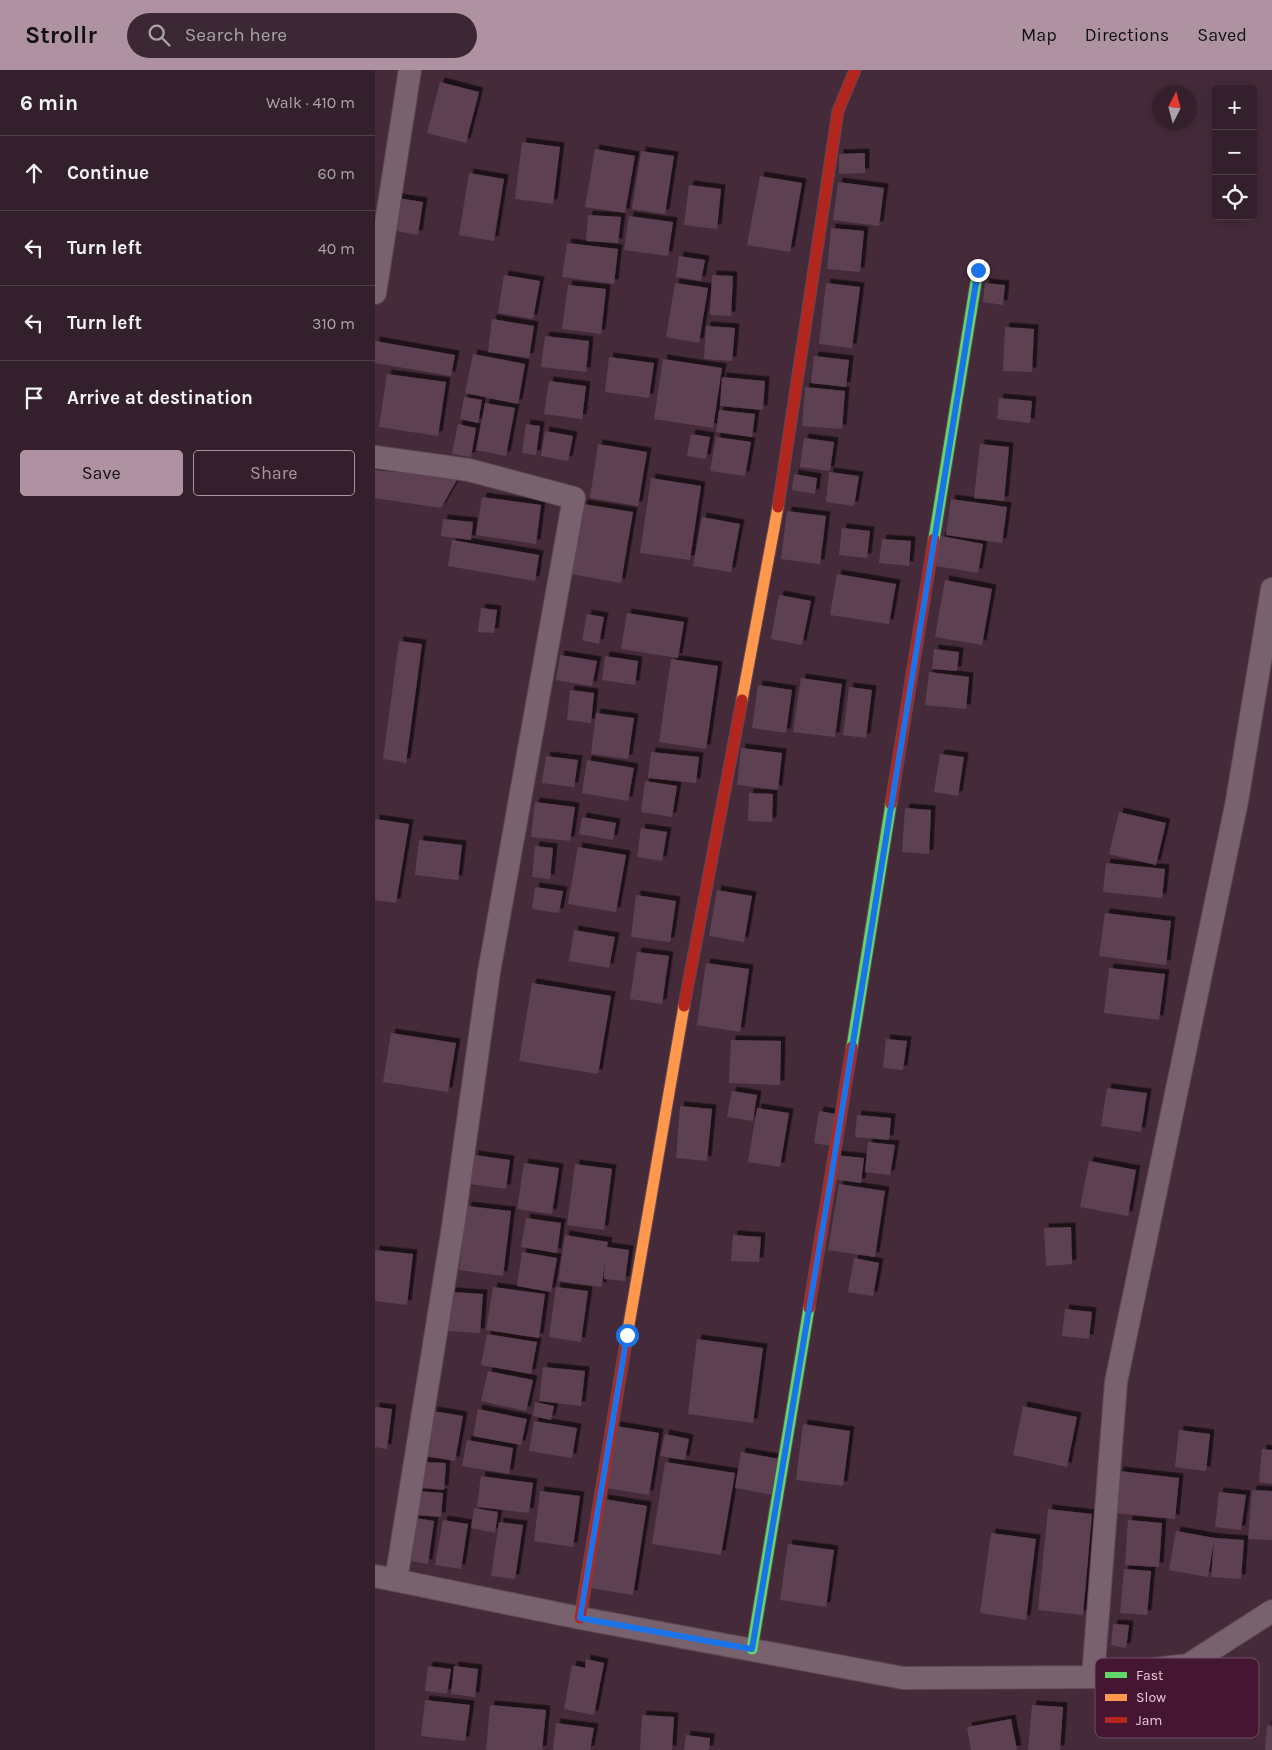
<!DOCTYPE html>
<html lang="en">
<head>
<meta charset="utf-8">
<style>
  body { margin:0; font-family:Karla,sans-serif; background:#3c2834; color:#f1f3f6 }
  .controls { position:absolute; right:15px; top:15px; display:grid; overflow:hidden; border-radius:5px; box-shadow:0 2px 12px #0003 }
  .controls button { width:45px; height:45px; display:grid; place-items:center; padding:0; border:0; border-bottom:1px solid #4e3e48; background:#34202c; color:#f1f3f6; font:25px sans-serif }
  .compass { position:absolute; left:777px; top:15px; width:45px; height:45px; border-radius:50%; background:#34202c; box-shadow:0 2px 12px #0003; rotate:6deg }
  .stop { position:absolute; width:15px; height:15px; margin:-11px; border:4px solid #1a73e8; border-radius:50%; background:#fff }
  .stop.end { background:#1a73e8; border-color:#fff; box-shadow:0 1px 5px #0008 }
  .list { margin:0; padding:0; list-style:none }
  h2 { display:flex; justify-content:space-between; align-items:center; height:65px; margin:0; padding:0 20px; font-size:21px }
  h2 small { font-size:16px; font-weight:400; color:#a9a3a9 }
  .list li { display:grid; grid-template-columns:32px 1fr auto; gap:15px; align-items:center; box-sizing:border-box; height:75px; padding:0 20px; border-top:1px solid #4e3e48 }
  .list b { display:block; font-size:19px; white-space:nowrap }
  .list em { font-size:16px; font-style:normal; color:#a9a3a9 }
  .actions { display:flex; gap:10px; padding:15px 20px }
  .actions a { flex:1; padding:11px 0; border:1px solid #af92a1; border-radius:5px; text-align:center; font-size:18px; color:#af92a1 }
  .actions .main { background:#af92a1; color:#111 }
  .icon { flex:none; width:28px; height:28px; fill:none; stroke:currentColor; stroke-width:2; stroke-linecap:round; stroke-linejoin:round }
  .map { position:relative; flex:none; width:897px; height:1680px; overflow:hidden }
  header { display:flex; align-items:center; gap:30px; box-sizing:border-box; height:70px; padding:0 25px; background:#af92a1; color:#111 }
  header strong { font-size:24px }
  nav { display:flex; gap:28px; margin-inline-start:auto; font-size:18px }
  .search { width:350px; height:45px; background:#3c2834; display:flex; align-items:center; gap:12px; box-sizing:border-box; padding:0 18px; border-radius:28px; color:#a9a3a9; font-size:19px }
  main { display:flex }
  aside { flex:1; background:#34202c }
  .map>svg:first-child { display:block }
  .building { fill:#5d4151; filter:url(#shadow) }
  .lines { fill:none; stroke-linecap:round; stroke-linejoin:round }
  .street-casing { stroke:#5e4855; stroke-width:24 }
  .fast-casing { stroke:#5e4855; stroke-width:13 }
  .slow-casing { stroke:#5e4855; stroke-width:13 }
  .jam-casing { stroke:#5e4855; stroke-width:13 }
  .street { stroke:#77626e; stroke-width:22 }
  .fast { stroke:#63d668; stroke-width:11 }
  .slow { stroke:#ff974d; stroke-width:11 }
  .jam { stroke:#b3261e; stroke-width:11 }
  .route { stroke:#1a73e8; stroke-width:6 }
  .key { fill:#451632; stroke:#764c64; stroke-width:1 }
  .key-label { font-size:14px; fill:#e8c9d8 }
</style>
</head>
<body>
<header>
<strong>Strollr</strong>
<div class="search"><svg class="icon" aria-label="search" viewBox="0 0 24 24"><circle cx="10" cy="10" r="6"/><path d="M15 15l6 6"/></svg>Search here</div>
<nav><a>Map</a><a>Directions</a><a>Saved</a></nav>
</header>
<main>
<aside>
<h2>6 min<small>Walk · 410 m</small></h2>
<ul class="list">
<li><svg class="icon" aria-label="ahead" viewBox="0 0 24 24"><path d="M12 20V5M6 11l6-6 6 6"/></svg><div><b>Continue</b></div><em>60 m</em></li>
<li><svg class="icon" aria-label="left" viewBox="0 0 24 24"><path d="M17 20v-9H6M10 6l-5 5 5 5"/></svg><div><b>Turn left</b></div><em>40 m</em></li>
<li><svg class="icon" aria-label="left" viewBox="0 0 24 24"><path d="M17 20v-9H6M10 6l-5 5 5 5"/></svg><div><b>Turn left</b></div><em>310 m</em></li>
<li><svg class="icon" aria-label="arrive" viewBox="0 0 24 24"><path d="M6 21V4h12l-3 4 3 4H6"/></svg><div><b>Arrive at destination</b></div></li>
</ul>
<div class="actions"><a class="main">Save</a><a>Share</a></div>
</aside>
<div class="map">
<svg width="897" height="1680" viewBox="0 0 897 1680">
  <defs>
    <filter id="shadow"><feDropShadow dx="4.5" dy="-4.5" stdDeviation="0" flood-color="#0009"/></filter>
  </defs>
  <rect width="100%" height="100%" fill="#452b3a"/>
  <!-- building -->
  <g class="building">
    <polygon points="65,12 104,22 91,73 52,63"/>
    <polygon points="147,72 185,77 178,134 140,129"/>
    <polygon points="220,79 260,86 250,143 210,137"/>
    <polygon points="266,81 299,86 290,144 257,139"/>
    <polygon points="490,83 490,103 464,104 464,84"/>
    <polygon points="94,103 129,109 119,171 84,165"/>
    <polygon points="385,106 427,113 415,182 372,175"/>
    <polygon points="463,112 509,118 504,156 458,150"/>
    <polygon points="314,115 346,119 342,159 309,155"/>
    <polygon points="16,127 48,132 43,165 11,159"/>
    <polygon points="213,145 246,147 243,173 211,171"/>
    <polygon points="254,146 298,152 293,186 249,180"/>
    <polygon points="456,158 489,161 485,202 452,199"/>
    <polygon points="192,173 243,179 239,214 187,207"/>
    <polygon points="304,186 330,190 326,211 301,207"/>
    <polygon points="129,205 165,211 158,249 123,243"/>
    <polygon points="337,205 358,206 356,246 335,245"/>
    <polygon points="300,213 333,218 324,273 291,267"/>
    <polygon points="451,213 485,217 477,278 444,274"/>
    <polygon points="610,213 630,215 628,235 608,232"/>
    <polygon points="193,215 231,219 226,264 187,259"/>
    <polygon points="117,249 159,256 154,288 113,282"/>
    <polygon points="331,256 360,258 357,291 329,289"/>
    <polygon points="630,257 659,259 657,302 628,301"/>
    <polygon points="170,266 214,271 211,302 166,297"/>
    <polygon points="0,271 80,285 76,306 0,293"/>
    <polygon points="98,284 150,294 143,334 90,323"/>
    <polygon points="439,286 474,290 471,317 436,313"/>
    <polygon points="234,287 279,293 274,328 230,322"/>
    <polygon points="288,289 347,298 338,358 279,349"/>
    <polygon points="12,304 71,312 63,366 4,357"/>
    <polygon points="347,307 390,311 388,340 345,336"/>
    <polygon points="174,311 211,316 207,349 169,344"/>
    <polygon points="430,317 470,321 467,359 427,356"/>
    <polygon points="89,327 107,330 103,353 85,349"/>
    <polygon points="624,328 657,331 655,353 622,349"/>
    <polygon points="110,333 140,338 131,386 101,380"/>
    <polygon points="344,340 380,344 377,367 341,362"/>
    <polygon points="83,354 101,358 96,387 77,384"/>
    <polygon points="151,354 165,356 161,385 147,383"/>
    <polygon points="170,361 198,366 193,391 166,386"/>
    <polygon points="316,364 335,367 331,389 312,386"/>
    <polygon points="341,367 376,372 370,406 335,401"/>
    <polygon points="429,368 459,372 455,401 425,397"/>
    <polygon points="223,374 272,382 263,436 215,428"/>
    <polygon points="605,374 634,377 629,431 599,428"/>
    <polygon points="0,400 83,408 66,438 0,428"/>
    <polygon points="454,402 484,406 479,436 451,432"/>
    <polygon points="419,404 442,408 440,424 417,420"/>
    <polygon points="276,408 326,416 315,490 265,483"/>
    <polygon points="107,427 166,435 161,474 101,465"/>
    <polygon points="576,429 632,437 627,473 571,465"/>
    <polygon points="208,434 258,442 246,513 196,504"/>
    <polygon points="412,441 451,446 445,494 406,489"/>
    <polygon points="327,447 365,454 356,502 318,496"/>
    <polygon points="68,449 98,452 96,470 66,466"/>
    <polygon points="467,458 495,461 492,488 464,485"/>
    <polygon points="566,466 608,474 603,503 561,496"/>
    <polygon points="507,469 536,471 534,496 504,493"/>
    <polygon points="77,470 164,485 160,511 73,496"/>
    <polygon points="462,504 521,514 514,554 455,545"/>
    <polygon points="570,510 617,519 607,575 560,567"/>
    <polygon points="404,525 436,531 427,575 396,569"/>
    <polygon points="106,538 122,540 119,563 103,562"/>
    <polygon points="252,543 309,552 303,588 246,579"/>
    <polygon points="212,544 229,547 224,574 207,570"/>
    <polygon points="24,571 47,574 31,693 8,689"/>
    <polygon points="559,579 584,582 582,601 557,599"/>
    <polygon points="185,585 222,591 217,616 181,610"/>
    <polygon points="230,586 263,591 260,615 227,610"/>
    <polygon points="296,589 343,596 331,679 284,672"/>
    <polygon points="554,602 594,607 591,639 550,635"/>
    <polygon points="426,608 467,614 460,667 418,662"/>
    <polygon points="383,615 417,620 411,663 377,658"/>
    <polygon points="474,617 497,620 491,668 468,665"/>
    <polygon points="195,620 219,623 216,653 192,650"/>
    <polygon points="221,643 259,648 253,689 216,684"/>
    <polygon points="366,678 407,683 403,720 362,715"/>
    <polygon points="276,682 324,687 321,713 273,708"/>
    <polygon points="565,684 589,687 583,726 559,722"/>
    <polygon points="171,686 203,690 199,717 167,713"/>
    <polygon points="212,690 259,698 253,731 207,723"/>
    <polygon points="270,711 302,716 297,747 266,742"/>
    <polygon points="374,723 398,724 397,752 373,751"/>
    <polygon points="160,732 200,737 195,771 156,767"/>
    <polygon points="530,738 556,740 554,784 527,782"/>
    <polygon points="744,742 791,753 781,795 734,784"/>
    <polygon points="207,747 241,753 238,770 204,764"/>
    <polygon points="0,749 34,754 21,833 0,830"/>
    <polygon points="266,758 292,762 287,791 262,787"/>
    <polygon points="44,770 87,775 83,810 40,805"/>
    <polygon points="160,776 178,778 175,809 157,807"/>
    <polygon points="203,777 251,785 241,842 193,834"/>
    <polygon points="731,793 790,799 787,828 728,822"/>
    <polygon points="160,817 188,821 184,843 157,839"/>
    <polygon points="342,820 377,826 369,872 334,866"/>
    <polygon points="261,825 301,831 295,872 256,867"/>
    <polygon points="730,843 796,851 791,895 724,886"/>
    <polygon points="199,860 240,867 234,898 194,891"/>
    <polygon points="262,882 294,886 287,934 255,929"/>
    <polygon points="331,893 374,899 365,962 322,955"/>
    <polygon points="734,898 790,904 784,950 729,943"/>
    <polygon points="157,913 236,926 223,1004 144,991"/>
    <polygon points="16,963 81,973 73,1022 8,1012"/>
    <polygon points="511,969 532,971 528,1000 508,998"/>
    <polygon points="356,970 406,971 405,1015 354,1013"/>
    <polygon points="732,1018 772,1023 766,1062 726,1056"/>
    <polygon points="357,1021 382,1025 378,1051 352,1047"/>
    <polygon points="305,1036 337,1039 332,1091 301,1088"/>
    <polygon points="382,1038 414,1043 405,1097 373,1092"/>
    <polygon points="444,1041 461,1044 456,1076 439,1073"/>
    <polygon points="482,1045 516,1048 514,1070 480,1067"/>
    <polygon points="493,1072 520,1075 515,1105 490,1102"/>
    <polygon points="99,1085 135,1090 131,1119 95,1114"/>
    <polygon points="460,1085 489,1088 486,1113 457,1109"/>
    <polygon points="714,1091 761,1100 753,1146 705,1137"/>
    <polygon points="149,1093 184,1098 177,1144 142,1139"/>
    <polygon points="200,1094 237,1099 229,1160 192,1155"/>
    <polygon points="464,1114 510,1121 500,1187 453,1180"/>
    <polygon points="92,1136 136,1141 128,1206 84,1200"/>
    <polygon points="151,1148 186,1153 182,1183 146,1177"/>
    <polygon points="696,1157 697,1194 671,1196 669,1158"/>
    <polygon points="190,1165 233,1172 232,1177 254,1180 250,1211 229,1209 230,1191 227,1217 183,1211"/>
    <polygon points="358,1165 386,1167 384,1192 356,1191"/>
    <polygon points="0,1180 38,1184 32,1235 0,1231"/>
    <polygon points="147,1182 182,1188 176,1222 142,1216"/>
    <polygon points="479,1188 504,1193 498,1226 473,1222"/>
    <polygon points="118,1217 170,1224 164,1268 111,1260"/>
    <polygon points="181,1217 213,1221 206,1272 174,1267"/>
    <polygon points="76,1222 108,1224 105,1263 73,1261"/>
    <polygon points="690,1239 717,1242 714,1269 687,1266"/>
    <polygon points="112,1264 162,1272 156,1304 106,1295"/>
    <polygon points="322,1269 388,1278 378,1353 313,1344"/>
    <polygon points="168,1297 210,1301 206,1336 164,1331"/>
    <polygon points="113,1301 158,1310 151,1341 106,1331"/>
    <polygon points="160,1332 179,1336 176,1350 158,1346"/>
    <polygon points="648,1336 702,1347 692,1397 638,1385"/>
    <polygon points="0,1337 17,1339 12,1379 0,1377"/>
    <polygon points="103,1339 152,1349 146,1375 98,1366"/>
    <polygon points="58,1341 88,1346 80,1391 50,1386"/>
    <polygon points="159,1351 202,1358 197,1388 154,1381"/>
    <polygon points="428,1354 475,1361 468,1416 421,1410"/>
    <polygon points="241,1356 284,1363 274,1425 232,1418"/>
    <polygon points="804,1360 835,1364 831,1401 800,1397"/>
    <polygon points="290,1364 314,1369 310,1390 285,1386"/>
    <polygon points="92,1370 138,1378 134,1404 87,1396"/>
    <polygon points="887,1379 897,1380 897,1414 884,1412"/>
    <polygon points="366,1382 405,1389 398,1425 360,1418"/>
    <polygon points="48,1392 71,1393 69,1420 47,1418"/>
    <polygon points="290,1392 360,1403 346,1485 277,1474"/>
    <polygon points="744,1401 804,1408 800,1449 739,1443"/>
    <polygon points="106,1406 158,1413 154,1443 102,1437"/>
    <polygon points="877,1420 897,1421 897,1470 873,1469"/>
    <polygon points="41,1421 68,1423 66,1447 39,1445"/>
    <polygon points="165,1421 205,1426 198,1477 159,1471"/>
    <polygon points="844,1422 871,1425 866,1460 840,1457"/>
    <polygon points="229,1429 272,1436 258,1525 215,1518"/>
    <polygon points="99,1438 123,1442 120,1463 96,1458"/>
    <polygon points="673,1439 717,1444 708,1545 663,1540"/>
    <polygon points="35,1447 59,1451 53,1494 29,1490"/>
    <polygon points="68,1450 93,1454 86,1499 60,1495"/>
    <polygon points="753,1450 787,1453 784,1497 750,1495"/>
    <polygon points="124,1452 148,1455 140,1509 116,1506"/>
    <polygon points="801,1461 840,1468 869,1470 866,1509 836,1507 839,1471 833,1507 794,1500"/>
    <polygon points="616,1463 661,1469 651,1550 605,1543"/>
    <polygon points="413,1474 459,1480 451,1537 405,1530"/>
    <polygon points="749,1499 776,1501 772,1545 745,1543"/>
    <polygon points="738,1554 754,1555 751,1578 736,1575"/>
    <polygon points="211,1589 229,1593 219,1645 189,1639 197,1595 210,1598"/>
    <polygon points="53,1596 76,1599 72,1624 50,1621"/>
    <polygon points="79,1596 103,1599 100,1627 76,1624"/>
    <polygon points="50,1630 95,1635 90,1671 46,1666"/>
    <polygon points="115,1635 171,1640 167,1680 111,1680"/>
    <polygon points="657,1635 688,1637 685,1680 653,1680"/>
    <polygon points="267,1645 299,1647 297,1680 265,1680"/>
    <polygon points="636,1649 642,1680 596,1680 592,1657"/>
    <polygon points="181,1653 219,1658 215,1680 178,1680"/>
    <polygon points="892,1655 897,1656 897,1680 890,1680"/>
    <polygon points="311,1665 335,1668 334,1680 309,1680"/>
  </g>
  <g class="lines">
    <defs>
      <g id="street">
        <polyline points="0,223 35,0"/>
        <polyline points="0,387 94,400 199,428 114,902 78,1157 21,1510"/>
        <polyline points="0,1506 205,1548 528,1608 718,1607 813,1595 897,1541"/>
        <polyline points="718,1607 741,1312 862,731 897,519"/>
      </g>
      <g id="fast">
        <polyline points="559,469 603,200"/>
        <polyline points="477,977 516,734"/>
        <polyline points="377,1579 434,1238"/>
      </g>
      <g id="slow">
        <polyline points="367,630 403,437"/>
        <polyline points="252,1266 309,936"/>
      </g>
      <g id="jam">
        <polyline points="403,437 463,41 480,0"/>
        <polyline points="516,734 559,469"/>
        <polyline points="309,936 367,630"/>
        <polyline points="434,1238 477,977"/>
        <polyline points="205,1548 252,1266"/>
      </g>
    </defs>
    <!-- street casing -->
    <use href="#street" class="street-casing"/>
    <!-- fast casing -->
    <use href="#fast" class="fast-casing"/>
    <!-- slow casing -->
    <use href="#slow" class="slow-casing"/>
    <!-- jam casing -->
    <use href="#jam" class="jam-casing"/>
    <!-- street -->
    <use href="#street" class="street"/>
    <!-- fast -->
    <use href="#fast" class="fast"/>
    <!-- slow -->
    <use href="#slow" class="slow"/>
    <!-- jam -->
    <use href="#jam" class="jam"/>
  </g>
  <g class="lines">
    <!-- route -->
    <polyline class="route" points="252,1265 205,1548 377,1579 456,1108 603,200"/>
  </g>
  <!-- legend -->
  <rect x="720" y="1588" width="164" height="80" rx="8" class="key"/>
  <rect x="730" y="1602" width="22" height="6" fill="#63d668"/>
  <rect x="730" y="1624" width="22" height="7" fill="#ff974d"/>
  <rect x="730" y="1647" width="22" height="6" fill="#b3261e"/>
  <g class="key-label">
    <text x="761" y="1610">Fast</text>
    <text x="761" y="1632">Slow</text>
    <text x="761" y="1655">Jam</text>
  </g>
</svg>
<div class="controls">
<button>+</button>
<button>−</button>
<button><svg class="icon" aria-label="locate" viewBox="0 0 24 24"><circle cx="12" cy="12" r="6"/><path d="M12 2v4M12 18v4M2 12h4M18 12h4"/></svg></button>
</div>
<svg class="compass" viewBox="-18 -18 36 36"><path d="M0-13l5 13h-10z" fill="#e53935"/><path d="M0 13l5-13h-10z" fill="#a9a3a9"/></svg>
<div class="stop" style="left:252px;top:1265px"></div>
<div class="stop end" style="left:603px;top:200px"></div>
</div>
</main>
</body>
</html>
